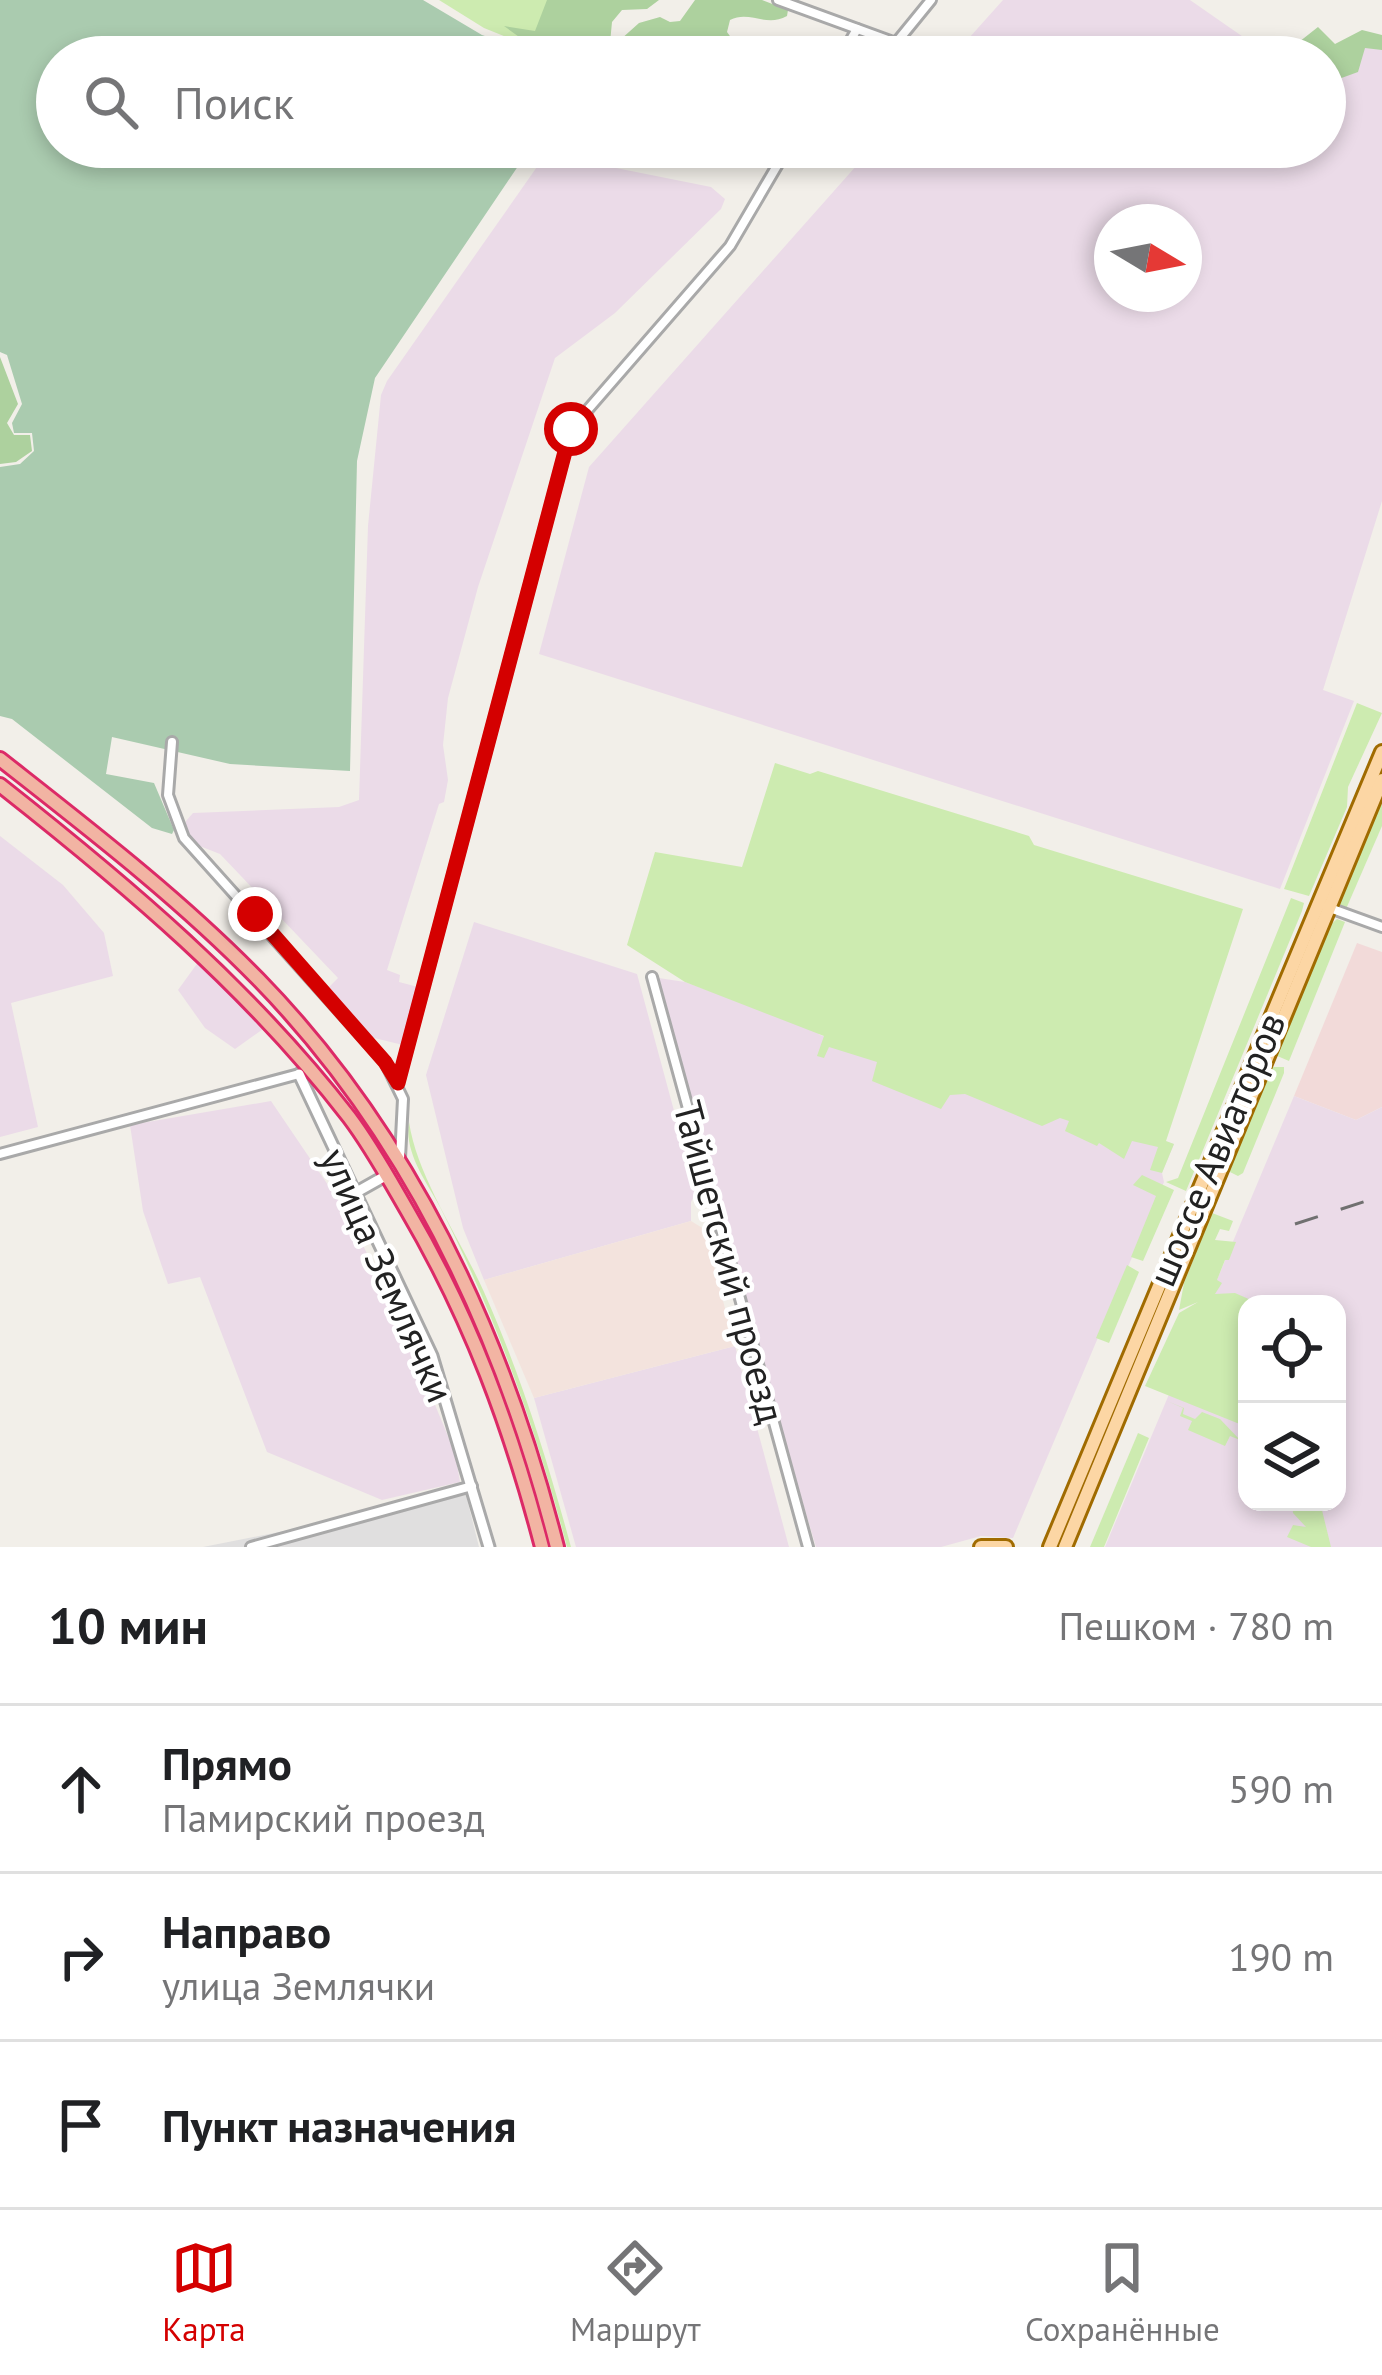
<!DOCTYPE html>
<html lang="ru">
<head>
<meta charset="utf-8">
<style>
  body { margin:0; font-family:"PT Sans",sans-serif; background:#f6f6f6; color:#202124 }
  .controls { position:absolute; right:36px; bottom:36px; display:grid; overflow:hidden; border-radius:24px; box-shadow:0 6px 18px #0003 }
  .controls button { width:108px; height:108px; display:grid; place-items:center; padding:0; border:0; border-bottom:3px solid #e0e0e0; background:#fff; color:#202124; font:60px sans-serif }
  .compass { position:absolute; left:1094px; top:204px; width:108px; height:108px; border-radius:50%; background:#fff; box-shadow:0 6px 18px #0003; rotate:100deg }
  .stop { position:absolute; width:36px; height:36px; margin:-27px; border:9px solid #d40000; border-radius:50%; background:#fff }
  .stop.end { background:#d40000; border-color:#fff; box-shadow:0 3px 12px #0008 }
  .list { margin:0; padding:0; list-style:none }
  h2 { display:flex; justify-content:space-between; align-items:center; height:156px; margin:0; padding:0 48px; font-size:51px }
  h2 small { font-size:39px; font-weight:400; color:#757577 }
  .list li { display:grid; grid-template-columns:78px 1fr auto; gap:36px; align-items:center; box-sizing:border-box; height:168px; padding:0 48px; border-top:3px solid #e0e0e0 }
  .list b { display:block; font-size:45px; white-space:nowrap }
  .list p { margin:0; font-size:39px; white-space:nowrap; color:#757577 }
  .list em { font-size:39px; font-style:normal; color:#757577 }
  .icon { flex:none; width:66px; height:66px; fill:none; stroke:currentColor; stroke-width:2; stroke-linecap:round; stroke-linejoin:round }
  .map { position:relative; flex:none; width:1382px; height:1547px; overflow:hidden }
  .search { position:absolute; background:#fff; box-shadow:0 6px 18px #0003; left:36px; right:36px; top:36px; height:132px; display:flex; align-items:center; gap:30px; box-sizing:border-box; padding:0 42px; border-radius:66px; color:#757577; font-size:45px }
  .sheet { height:660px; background:#fff }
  nav { display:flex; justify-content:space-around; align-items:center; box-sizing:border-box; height:168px; border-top:3px solid #e0e0e0; background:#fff; font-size:33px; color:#757577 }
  nav a { display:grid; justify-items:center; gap:6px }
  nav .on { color:#d40000 }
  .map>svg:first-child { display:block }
  .residential { fill:#e0dfdf }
  .commercial { fill:#f2dad9 }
  .industrial { fill:#ebdbe8; fill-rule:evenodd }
  .military { fill:#f3e3dd }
  .grass { fill:#cdebb0 }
  .forest { fill:#add19e }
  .cemetery { fill:#aacbaf }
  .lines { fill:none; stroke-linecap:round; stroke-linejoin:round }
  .minor-casing { stroke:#a9a9a9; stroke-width:14 }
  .tertiary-casing { stroke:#a9a9a9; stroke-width:15 }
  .primary-casing { stroke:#a06b00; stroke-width:18 }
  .trunk-casing { stroke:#dc2a67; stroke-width:18 }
  .minor { stroke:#fff; stroke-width:8 }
  .tertiary { stroke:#fff; stroke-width:9 }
  .primary { stroke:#fcd6a4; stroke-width:12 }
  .trunk { stroke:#f2b4a3; stroke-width:12 }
  .rail { stroke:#707070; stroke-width:3; stroke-dasharray:24 24; stroke-linecap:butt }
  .route { stroke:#d40000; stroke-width:15 }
  .labels { text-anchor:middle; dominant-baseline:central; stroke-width:9; stroke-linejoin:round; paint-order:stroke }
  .street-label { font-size:39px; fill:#222; stroke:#fff }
</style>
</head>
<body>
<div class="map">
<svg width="1382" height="1547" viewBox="0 0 1382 1547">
  <rect width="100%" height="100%" fill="#f2efe9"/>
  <!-- residential -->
  <polygon class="residential" points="466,1495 479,1547 203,1547"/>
  <!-- commercial -->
  <polygon class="commercial" points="1357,943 1382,952 1382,1107 1356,1120 1294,1096"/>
  <!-- industrial -->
  <g class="industrial">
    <polygon points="1003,0 1190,0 1272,57 952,57"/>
    <path d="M1369,34L1382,43V501L1323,690L1354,701L1280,889L539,654L589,467L873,147H1325V94L1331,97ZM1112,222H1184V294H1112Z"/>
    <polygon points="546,154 711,187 725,199 721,209 615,313 555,358 478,587 448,698 443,745 448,780 444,802 439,804 387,970 400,975 399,982 418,987 403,1045 362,1035 325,991 338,978 220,854 192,843 185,832 186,821 193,813 339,807 359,800 368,526 381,395 387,381"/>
    <polygon points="0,836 63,885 104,933 113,976 11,1003 38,1127 0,1137"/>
    <polygon points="474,922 637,974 696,1192 691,1202 691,1221 484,1280 463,1228 426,1075"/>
    <polygon points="199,961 266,1027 235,1049 205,1028 178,990"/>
    <polygon points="652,977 685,982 811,1028 820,1035 1174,1144 1162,1173 1164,1182 1013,1538 981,1536 941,1547 816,1547 714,1205"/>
    <path d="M1294,1096L1356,1120L1382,1107V1547H1105ZM1247,1304H1337V1502H1247Z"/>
    <polygon points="271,1101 349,1216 406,1335 455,1453 460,1482 382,1500 267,1452 200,1277 168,1284 143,1211 130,1125"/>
    <polygon points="735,1346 789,1547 576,1547 534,1398"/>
  </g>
  <!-- military -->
  <polygon class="military" points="691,1221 704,1229 735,1346 534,1398 484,1280"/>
  <!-- grass -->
  <g class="grass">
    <polygon points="439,0 551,0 531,47 484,28"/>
    <polygon points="1357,703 1382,713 1348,787 1347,807 1309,896 1284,889"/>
    <polygon points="775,763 810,774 818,771 1029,836 1034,845 1243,909 1166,1141 1174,1144 1162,1173 1150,1170 1158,1147 1132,1141 1124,1159 1099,1143 1097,1146 1065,1131 1069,1121 1060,1118 1042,1126 965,1094 950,1095 941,1109 872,1081 877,1062 829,1047 824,1058 817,1056 824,1036 685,982 627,945 655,852 742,867"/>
    <polygon points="1382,802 1382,826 1346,909 1337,905"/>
    <polygon points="1291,898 1304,903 1302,911 1186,1191 1166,1182 1178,1178"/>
    <polygon points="1337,919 1345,922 1289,1061 1275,1055 1328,927"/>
    <polygon points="1272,1067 1284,1067 1284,1073 1243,1173 1238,1176 1228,1171"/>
    <path d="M409,1122C417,1177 461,1240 484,1292C521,1375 547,1459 571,1547H567C536,1428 496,1317 440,1207C426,1181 404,1153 409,1122Z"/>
    <polygon points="1142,1175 1174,1190 1143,1261 1131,1257 1156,1196 1133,1185"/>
    <polygon points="1212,1213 1233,1221 1229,1231 1220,1229 1215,1240 1236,1242 1229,1260 1225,1260 1217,1280 1222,1283 1215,1294 1235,1293 1260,1304 1247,1304 1247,1427 1145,1386 1179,1313 1198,1302 1179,1310 1184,1283"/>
    <polygon points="1127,1265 1139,1272 1109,1343 1096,1338"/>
    <polygon points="1167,1401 1184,1408 1183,1414 1195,1419 1202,1412 1220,1419 1240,1440 1230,1436 1225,1446 1188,1430 1192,1421 1180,1416 1183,1408"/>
    <polygon points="1138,1433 1149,1438 1104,1547 1090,1547"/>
    <polygon points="1292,1502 1320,1502 1331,1547 1311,1547 1287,1537 1293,1525 1306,1527 1293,1513"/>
  </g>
  <!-- forest -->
  <g class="forest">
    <polygon points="547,0 659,0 647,9 622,10 612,22 610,43 589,57 534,57 529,44 504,26 535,31"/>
    <path d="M695,0H762L788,10L787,16C766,28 750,10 730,20L727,32L745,57H601L639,23L660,17L670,22L680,21Z"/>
    <polygon points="1318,27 1335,44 1362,30 1382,35 1382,50 1365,48 1358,72 1325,84 1325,57 1293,57 1299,42"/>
    <polygon points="0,357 18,404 7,423 14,435 30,435 32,451 16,462 0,464"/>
  </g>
  <!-- cemetery -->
  <polygon class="cemetery" points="0,0 423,0 482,35 523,49 524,57 57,57 57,147 531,147 375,378 357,461 350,771 230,764 112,737 106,774 154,783 174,830 172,834 152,828 12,719 0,716 0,467 20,464 34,451 32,433 14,433 12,423 22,404 7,355 0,352"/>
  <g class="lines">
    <defs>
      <g id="minor">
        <polyline points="778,0 896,43 931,0"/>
        <polyline points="841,57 857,29"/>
        <polyline points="172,742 168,795 184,838 385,1062 403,1099 400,1158"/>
        <polyline points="1327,907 1382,927"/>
        <polyline points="652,977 808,1547"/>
        <polyline points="398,1083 571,429 730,246 788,147"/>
        <polyline points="0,1154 299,1074"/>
        <polyline points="251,1547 472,1486"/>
      </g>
      <g id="tertiary">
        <polyline points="299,1074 432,1356 489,1547"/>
        <polyline points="355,1193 387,1175"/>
      </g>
      <g id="primary">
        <polyline points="981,1547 1006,1547"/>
        <polyline points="1050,1547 1382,752"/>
        <polyline points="1065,1547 1382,780"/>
      </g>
      <g id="trunk">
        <path d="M0,759C89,829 179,898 258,979C412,1137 503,1335 557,1547"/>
        <path d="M0,785C127,885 249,988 349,1117C371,1146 389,1179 407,1210C471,1319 510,1425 542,1547"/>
      </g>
    </defs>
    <!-- minor casing -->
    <use href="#minor" class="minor-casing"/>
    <!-- tertiary casing -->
    <use href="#tertiary" class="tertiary-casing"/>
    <!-- primary casing -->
    <use href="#primary" class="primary-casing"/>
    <!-- trunk casing -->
    <use href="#trunk" class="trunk-casing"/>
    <!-- minor -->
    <use href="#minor" class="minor"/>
    <!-- tertiary -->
    <use href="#tertiary" class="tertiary"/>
    <!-- primary -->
    <use href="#primary" class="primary"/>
    <!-- trunk -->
    <use href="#trunk" class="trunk"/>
    <!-- rail -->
    <polyline class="rail" points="1295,1224 1382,1196"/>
  </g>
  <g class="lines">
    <!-- route -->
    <polyline class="route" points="255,914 385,1062 398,1083 571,429"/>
  </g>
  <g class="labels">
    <!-- street labels -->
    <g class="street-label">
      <text transform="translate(1216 1149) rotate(-67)">шоссе Авиаторов</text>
      <text transform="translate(730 1262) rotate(75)">Тайшетский проезд</text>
      <text transform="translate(388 1275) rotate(66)">улица Землячки</text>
    </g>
  </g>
</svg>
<div class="controls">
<button><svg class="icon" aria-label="locate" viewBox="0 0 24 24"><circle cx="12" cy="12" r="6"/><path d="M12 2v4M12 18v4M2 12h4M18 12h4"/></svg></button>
<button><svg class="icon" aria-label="layers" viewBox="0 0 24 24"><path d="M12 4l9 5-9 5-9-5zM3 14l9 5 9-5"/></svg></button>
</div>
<svg class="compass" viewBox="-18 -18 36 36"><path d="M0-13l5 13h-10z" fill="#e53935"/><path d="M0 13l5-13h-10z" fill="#757577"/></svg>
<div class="stop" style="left:571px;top:429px"></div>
<div class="stop end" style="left:255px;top:914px"></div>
<div class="search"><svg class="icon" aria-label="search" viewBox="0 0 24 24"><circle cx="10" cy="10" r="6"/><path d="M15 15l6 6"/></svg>Поиск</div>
</div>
<section class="sheet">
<h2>10 мин<small>Пешком · 780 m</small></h2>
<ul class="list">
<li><svg class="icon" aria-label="ahead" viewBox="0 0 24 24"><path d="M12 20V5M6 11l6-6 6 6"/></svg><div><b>Прямо</b><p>Памирский проезд</p></div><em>590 m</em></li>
<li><svg class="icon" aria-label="right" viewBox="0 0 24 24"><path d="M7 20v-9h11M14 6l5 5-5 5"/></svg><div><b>Направо</b><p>улица Землячки</p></div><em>190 m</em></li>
<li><svg class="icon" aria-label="arrive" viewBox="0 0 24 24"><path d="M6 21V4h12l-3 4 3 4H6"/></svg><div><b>Пункт назначения</b></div></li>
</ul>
</section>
<nav>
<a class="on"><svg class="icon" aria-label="map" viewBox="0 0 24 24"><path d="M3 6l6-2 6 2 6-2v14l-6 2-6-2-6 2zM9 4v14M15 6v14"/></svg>Карта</a>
<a><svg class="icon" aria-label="directions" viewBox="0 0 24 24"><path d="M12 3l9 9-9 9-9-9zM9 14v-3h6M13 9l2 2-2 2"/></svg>Маршрут</a>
<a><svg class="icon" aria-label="saved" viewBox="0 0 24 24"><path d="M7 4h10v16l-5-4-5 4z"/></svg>Сохранённые</a>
</nav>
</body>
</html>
